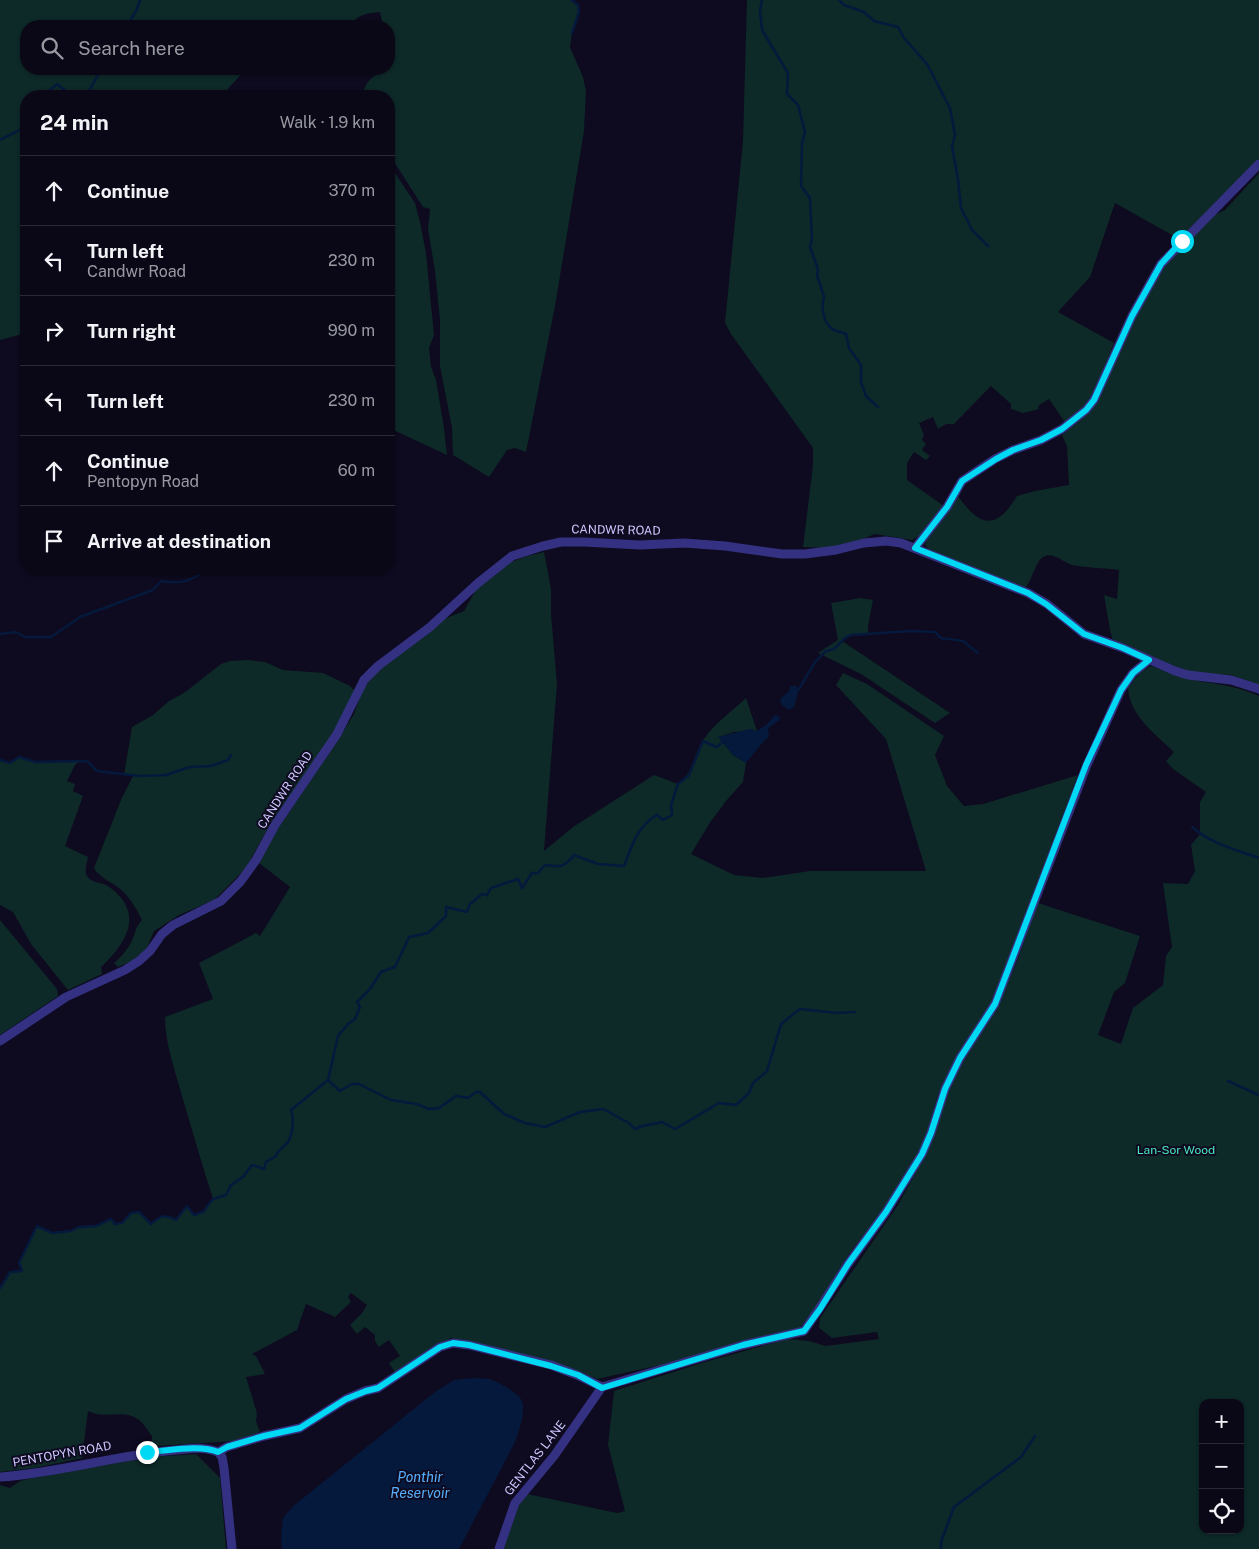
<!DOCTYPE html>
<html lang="en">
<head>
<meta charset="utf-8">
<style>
  body { margin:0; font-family:"Public Sans",sans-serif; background:#131120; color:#f1f3f6 }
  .controls { position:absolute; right:15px; bottom:15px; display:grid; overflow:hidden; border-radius:10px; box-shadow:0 1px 4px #0004 }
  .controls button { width:45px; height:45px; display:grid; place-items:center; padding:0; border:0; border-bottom:1px solid #2a2936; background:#0a0817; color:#f1f3f6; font:25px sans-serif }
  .stop { position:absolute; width:15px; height:15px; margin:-11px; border:4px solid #00d9f3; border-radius:50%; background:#fff }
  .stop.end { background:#00d9f3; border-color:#fff; box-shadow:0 1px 5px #0008 }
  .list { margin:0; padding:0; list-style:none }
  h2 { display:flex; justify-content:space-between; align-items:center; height:65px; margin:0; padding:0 20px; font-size:21px }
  h2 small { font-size:16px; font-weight:400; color:#999aa1 }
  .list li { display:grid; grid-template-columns:32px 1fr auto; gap:15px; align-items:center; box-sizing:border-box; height:70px; padding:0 20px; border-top:1px solid #2a2936 }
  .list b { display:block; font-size:19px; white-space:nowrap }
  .list p { margin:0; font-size:16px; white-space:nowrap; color:#999aa1 }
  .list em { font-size:16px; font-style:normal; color:#999aa1 }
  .icon { flex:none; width:28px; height:28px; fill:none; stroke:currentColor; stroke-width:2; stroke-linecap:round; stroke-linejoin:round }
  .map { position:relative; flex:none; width:1259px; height:1549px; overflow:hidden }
  .search { position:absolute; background:#0a0817; box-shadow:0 1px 4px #0004; left:20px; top:20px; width:375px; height:55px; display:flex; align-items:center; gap:12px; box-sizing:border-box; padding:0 18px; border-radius:20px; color:#999aa1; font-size:19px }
  .panel { position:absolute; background:#0a0817; box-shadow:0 1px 4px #0004; left:20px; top:90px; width:375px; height:485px; border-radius:20px }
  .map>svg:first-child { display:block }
  .green { fill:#0d2928; fill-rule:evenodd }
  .water { fill:#05193d }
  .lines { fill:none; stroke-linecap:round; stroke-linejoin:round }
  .stream { stroke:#05193d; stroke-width:2.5 }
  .minor { stroke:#343182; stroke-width:9 }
  .route { stroke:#00d9f3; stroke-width:6 }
  .labels { text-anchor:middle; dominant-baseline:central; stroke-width:4; stroke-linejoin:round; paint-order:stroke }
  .street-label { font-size:12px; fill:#cec8ff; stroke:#0e0a1f }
  .park-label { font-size:12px; fill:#4ae8c1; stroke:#0e0a1f }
  .water-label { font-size:14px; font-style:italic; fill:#56b0ff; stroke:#0e0a1f }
</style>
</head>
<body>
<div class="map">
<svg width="1259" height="1549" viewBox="0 0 1259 1549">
  <rect width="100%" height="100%" fill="#0e0a1f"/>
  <!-- green -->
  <g class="green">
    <path d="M0,0H572L578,5L579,12L572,33L570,47L583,77L586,91L584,131L555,306L526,452L515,448L507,450L489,477L453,455L452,428L440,366V320L435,271L428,229L430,209L423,207L389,154V96H362C367,79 373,75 389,69L390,64L389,26H383L380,12C369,13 359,14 352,23H332L323,26H26V69H246L226,91L227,96H26V333L0,340Z"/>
    <polygon points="747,0 1259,0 1259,159 1179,239 1115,203 1090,277 1058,312 1114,343 1098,383 1088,403 1066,424 1049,399 1038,406 1039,409 1023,413 1011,409 1011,404 991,386 954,424 946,424 938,429 933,417 919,423 924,435 922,440 926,444 922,450 930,456 926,460 914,452 907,463 907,480 944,506 924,533 912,540 875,534 855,542 828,548 803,547 813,465 813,448 731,334 725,323 743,140"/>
    <polygon points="389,164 415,203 420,222 426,253 434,335 429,348 431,367 436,380 444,428 447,455 389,428"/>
    <path d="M1259,173V685L1231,675L1197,673L1182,669L1113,641L1110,630L1104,595L1117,599L1119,570C1104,568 1087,568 1072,565C1064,563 1053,551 1043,557C1036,561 1032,580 1026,587H1021L930,551L925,545L927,538L958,496C980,527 996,531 1017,496L1035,491L1069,485L1067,446L1062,435L1082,419L1163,266L1214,215L1225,210Z"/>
    <path d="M544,552L551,589V614L557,684L544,851L573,827L654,775L678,784C696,768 692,758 703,740C714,724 732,711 746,698L757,731L734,732L719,737L733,755L746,763L743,782L726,801L709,824L691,854L734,875L763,878L810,871H926L886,739L836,685L843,673L867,684L944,736L935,755L947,786L964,806L983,804L1078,775L1044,869L992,1003L956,1058L937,1098L929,1129L918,1154L884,1209L849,1254L811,1314L798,1330L768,1335L732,1344L674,1362L597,1379L550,1362L451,1338L430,1350L396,1374L389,1363L400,1356L389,1340L379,1347L375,1341V1335L365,1327L357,1334L350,1325L362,1313L367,1305L351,1293L348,1297L351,1302L335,1317L306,1304L297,1330L252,1354L256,1356L265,1374L246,1377L257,1413L256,1421L260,1432L235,1441L156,1446L152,1445V1436C148,1431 144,1424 139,1420C123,1408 105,1420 88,1411L82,1458L34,1468L0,1472V1288L10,1272L22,1271L19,1263L37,1226L52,1233L71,1231L79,1227L96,1226L111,1219L115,1224L122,1223L131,1213L139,1212L151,1224C161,1215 165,1214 176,1220L187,1206L194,1215L203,1212L213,1199C202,1165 192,1130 182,1096C175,1070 165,1044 165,1017L213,999L199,963L256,933L260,936L290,887L259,863L264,850L279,827L340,737L354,714L362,691L372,677L386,663L444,619L464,611L477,588L508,563L527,556Z"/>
    <polygon points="860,598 873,600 868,626 868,635 851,635 842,641 950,713 935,723 861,674 818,653 838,640 831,603"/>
    <path d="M248,660L265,662L283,670L323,673L350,686L355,691L335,731L268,828L246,868L214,900L179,915L159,928L154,931L147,948L141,954L130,962L118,967L114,963C121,957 126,951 131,943C135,935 135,927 142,920C136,908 130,897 119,888C111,882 99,877 94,868L121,800L133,776L124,775L132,727L153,715L169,701L184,693L221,664L230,661Z"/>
    <path d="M1151,666C1165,670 1178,677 1193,680C1216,684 1237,686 1259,696V1549H503L519,1505L527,1494L617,1513L625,1511L608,1445L614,1391L705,1362L787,1339L809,1341L826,1346L879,1339L877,1332L832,1338L819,1328L820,1318L898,1205L925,1155L944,1102L961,1065L1000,1001L1017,961L1038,903L1140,936L1125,983L1114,992L1098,1035L1121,1044L1133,1008L1163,985L1166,956L1172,947L1163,883L1188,884L1195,871L1191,845L1200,834V802L1206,792L1173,769L1166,761L1174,752C1155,734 1129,715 1128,687L1141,672ZM1203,1403H1240V1530H1203Z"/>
    <path d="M19,757L35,762L80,761L75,765L67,781L75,784L73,791L83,796L65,846L88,857C87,863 84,871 87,876C91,883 102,882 108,886C145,912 128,942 101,967L102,974L68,990L31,944L13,912L0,905V760L10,763Z"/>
    <polygon points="0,920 57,989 58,996 0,1035"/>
    <polygon points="196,1454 220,1478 226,1549 0,1549 0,1485 10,1488 20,1481 28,1479 151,1457"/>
  </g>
  <!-- water -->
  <g class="water">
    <polygon points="790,686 796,686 799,689 794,707 789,710 783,706 780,702 781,698 790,690"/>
    <path d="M775,715L779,716L780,720L768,728L769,737C760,744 754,754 746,763L733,755L718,737L750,729L757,731L766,725Z"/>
    <path d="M473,1378C478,1378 484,1378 489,1379C497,1381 519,1393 522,1401C526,1413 518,1434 514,1444L459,1549H282L281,1536L283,1518L292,1507L435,1392L454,1380Z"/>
  </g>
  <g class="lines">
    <!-- stream -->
    <g class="stream">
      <polyline points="572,0 578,5 579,12 572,33"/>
      <path d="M762,0L760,11L762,30L788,73L787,94L798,105L805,132L802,143L801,186L810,198L812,239L810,247L818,269L817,275L824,297C821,307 823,321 831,328C834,331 842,332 846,334L849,348L861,365V382L866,396L878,407"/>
      <polyline points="839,0 844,5 864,12 874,21 898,27 904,38 927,64 950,108 955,135 952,146 958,180 961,208 972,230 988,246"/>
      <polyline points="130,26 131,19 137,9 140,0"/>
      <path d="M49,96V91L57,84L67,92L85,96C93,87 95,78 102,69"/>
      <polyline points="0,140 26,127"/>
      <path d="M0,634L16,632L25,637H51L80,617L153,590L161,581C184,585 191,580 209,569"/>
      <polyline points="799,689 815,662 826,651 834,649 845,638 851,635 910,631 935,632 941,638 963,641 978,653"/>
      <polyline points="0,760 10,763 19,757 35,762 87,761 97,771 139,776 166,775 190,767 211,766 228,760 231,755"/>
      <path d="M1192,827C1210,843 1236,850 1259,858"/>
      <path d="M328,1080L340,1091L352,1084H359L391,1100L417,1104L429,1109L439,1108L456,1096L468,1098L476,1092H480L504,1114L525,1123L545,1127L580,1112L603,1109L629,1123L635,1129C644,1124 653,1125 662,1122L675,1129L719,1103L736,1105L749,1093L753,1083L767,1071L781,1024L800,1009L837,1013L855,1012"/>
      <polyline points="1228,1081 1259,1095"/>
      <path d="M0,1288L10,1272L22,1271L19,1263L37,1226L52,1233L71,1231L79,1227L96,1226L111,1219L115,1224L122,1223L131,1213L139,1212L151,1224C161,1215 165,1214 176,1220L187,1206L194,1215L203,1212L213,1199L226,1195L231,1185L243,1177L252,1165L264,1169L266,1162L276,1156C278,1148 286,1147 289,1140C293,1132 294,1117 291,1110L328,1080L338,1036L349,1023L355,1019L360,1007L357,1002L370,989L381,972L395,967L409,937L428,933L446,916V907L467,912L470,904L482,894L487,895L491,888L518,879L522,888L532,873H538L545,865C560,867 564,868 574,855L598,864L624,866C632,846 637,826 657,815L663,820L672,815L671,805L678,784L689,775L703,741L716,747L722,743"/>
      <polyline points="941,1549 941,1542 954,1507 1021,1457 1035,1436"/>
    </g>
    <!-- minor -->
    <g class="minor">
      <polyline points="915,548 947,507 962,481 995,459 1013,450 1041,440 1062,429 1086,410 1094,400 1132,316 1161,264 1259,164"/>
      <polyline points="0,1041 66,997 125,970 139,961 150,951 162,934 173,925 221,901 241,881 256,860 275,825 337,734 364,680 378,666 430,627 478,583 512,556 543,546 561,542 584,542 640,545 684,543 725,546 782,554 805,554 836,550 864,543 886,541 901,543 1028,593 1047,604 1084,634 1123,648 1175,671 1188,675 1231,680 1259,689"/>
      <polyline points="218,1452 227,1447 264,1436 300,1428 346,1399 365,1391 378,1388 440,1347 453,1343 469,1345 551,1365 577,1375 602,1387 743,1345 804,1331 819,1309 848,1264 886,1212 922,1154 931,1133 945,1089 960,1058 995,1004 1087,765 1121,690 1133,673 1149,660"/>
      <polyline points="218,1452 222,1457 224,1468 232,1549"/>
      <path d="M0,1477C59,1473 117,1455 176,1450C190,1449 205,1446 218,1452"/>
      <polyline points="499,1549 515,1503 554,1456 602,1387"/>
    </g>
  </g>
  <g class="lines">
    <!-- route -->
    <path class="route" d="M147,1452C167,1451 200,1444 218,1452L227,1447L264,1436L300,1428L346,1399L366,1391L378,1388L440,1347L453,1343L469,1345L551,1366L578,1375L602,1388L743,1345L804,1331L820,1309L848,1264L886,1212L922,1154L931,1133L945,1089L960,1058L995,1004L1086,765L1121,690L1133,673L1149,660L1123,648L1084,634L1046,604L1028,593L915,548L947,507L962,481L996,459L1013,450L1041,440L1062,429L1086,410L1094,400L1132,316L1161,264L1182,241"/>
  </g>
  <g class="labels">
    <!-- street labels -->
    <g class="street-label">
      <text transform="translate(616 530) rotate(1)">CANDWR ROAD</text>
      <text transform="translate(285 790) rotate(-57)">CANDWR ROAD</text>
      <text transform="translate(62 1454) rotate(-10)">PENTOPYN ROAD</text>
      <text transform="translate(535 1458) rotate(-52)">GENTLAS LANE</text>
    </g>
    <!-- park labels -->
    <g class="park-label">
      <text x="1176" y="1150">Lan-Sor Wood</text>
    </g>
    <!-- water labels -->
    <g class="water-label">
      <text x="420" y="1477">Ponthir<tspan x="420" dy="16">Reservoir</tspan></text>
    </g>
  </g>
</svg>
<div class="controls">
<button>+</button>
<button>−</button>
<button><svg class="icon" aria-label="locate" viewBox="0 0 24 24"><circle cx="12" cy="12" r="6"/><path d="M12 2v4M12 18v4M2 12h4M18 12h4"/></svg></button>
</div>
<div class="stop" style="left:1182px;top:241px"></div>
<div class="stop end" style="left:147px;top:1452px"></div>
<div class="search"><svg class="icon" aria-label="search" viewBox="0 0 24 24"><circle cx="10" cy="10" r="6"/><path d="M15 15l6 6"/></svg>Search here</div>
<section class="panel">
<h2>24 min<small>Walk · 1.9 km</small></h2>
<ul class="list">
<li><svg class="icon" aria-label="ahead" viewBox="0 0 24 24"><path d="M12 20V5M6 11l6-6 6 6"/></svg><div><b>Continue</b></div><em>370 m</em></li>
<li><svg class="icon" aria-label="left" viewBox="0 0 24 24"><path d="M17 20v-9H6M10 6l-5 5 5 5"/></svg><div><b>Turn left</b><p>Candwr Road</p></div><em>230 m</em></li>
<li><svg class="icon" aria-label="right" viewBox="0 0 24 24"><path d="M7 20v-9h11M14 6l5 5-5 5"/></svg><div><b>Turn right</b></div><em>990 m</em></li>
<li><svg class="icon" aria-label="left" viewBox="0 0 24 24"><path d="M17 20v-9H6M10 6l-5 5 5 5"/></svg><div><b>Turn left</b></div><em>230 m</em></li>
<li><svg class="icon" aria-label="ahead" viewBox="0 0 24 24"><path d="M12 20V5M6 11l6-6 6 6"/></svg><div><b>Continue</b><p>Pentopyn Road</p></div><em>60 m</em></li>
<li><svg class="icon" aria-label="arrive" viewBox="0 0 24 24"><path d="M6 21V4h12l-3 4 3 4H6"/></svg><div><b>Arrive at destination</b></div></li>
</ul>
</section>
</div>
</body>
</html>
